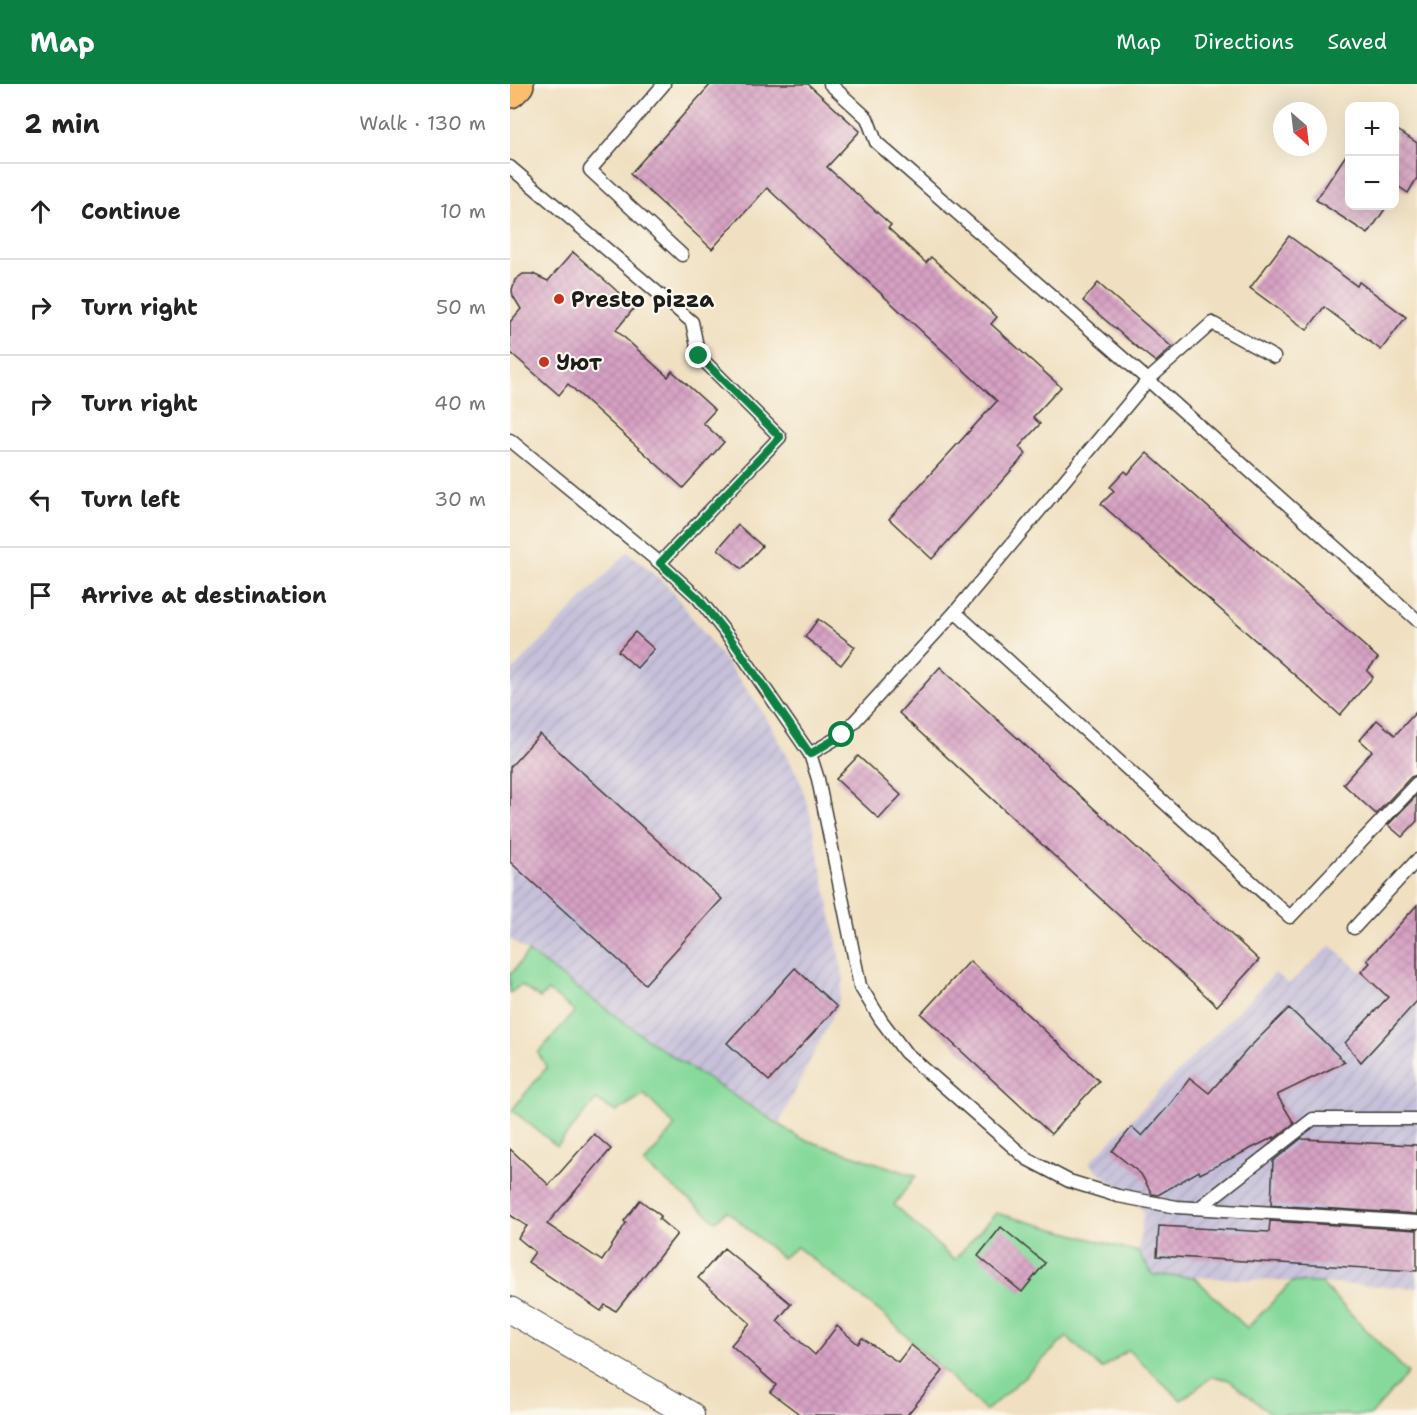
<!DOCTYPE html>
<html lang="en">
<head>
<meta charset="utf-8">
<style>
  body { margin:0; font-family:"Shantell Sans",sans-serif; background:#f6f6f6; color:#222 }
  .controls { position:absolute; right:18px; top:18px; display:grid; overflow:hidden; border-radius:12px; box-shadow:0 6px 24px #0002 }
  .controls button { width:54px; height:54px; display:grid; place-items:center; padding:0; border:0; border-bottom:2px solid #e0e0e0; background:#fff; color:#222; font:30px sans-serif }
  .compass { position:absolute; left:763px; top:18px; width:54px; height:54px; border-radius:50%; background:#fff; box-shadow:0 6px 24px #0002; rotate:152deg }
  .stop { position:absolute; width:18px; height:18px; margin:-14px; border:4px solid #0b8043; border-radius:50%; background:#fff }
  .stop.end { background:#0b8043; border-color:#fff; box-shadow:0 2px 6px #0008 }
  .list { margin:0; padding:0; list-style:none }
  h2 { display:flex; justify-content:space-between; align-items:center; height:78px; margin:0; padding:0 24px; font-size:26px }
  h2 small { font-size:20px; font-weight:400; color:#767676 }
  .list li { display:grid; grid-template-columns:39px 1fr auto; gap:18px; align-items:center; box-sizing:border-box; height:96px; padding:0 24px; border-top:2px solid #e0e0e0 }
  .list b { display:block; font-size:22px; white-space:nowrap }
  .list em { font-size:20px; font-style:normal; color:#767676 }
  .icon { flex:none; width:33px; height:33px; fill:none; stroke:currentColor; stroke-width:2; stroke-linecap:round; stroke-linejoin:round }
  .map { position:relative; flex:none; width:907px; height:1331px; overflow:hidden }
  header { display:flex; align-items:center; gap:36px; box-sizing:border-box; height:84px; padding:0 30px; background:#0b8043; color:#fff }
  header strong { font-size:28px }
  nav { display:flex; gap:33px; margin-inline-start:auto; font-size:21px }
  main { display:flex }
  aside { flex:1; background:#fff }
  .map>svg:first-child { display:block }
  .industrial { fill:url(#industrial-furrows) }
  .garden { fill:#86d99b; stroke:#517a5c; stroke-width:1.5 }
  .building { fill:url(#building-cross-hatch) }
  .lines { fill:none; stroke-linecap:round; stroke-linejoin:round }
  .lane-casing { stroke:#3c3935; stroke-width:15 }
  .street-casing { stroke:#3c3935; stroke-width:28 }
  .primary-casing { stroke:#3c3935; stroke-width:36 }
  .lane { stroke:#fff; stroke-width:12 }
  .street { stroke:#fff; stroke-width:26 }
  .primary { stroke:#fabe6d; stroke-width:33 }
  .route { stroke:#0b8043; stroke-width:8 }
  .poi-dot { fill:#c8321e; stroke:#fbf7ec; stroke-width:2 }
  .labels { text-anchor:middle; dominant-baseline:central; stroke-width:4.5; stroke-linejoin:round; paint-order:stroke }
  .poi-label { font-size:22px; font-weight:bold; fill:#1c1c1c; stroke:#fbf7ec; text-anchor:start }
</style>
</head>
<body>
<header>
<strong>Map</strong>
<nav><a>Map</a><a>Directions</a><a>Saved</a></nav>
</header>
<main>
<aside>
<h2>2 min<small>Walk · 130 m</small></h2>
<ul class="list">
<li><svg class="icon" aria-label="ahead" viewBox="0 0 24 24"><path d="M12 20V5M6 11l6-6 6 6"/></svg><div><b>Continue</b></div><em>10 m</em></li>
<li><svg class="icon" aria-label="right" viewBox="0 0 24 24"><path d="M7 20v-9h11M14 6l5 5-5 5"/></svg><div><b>Turn right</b></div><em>50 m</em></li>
<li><svg class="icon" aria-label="right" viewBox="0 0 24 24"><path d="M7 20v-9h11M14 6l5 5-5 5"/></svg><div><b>Turn right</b></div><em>40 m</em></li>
<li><svg class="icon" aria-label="left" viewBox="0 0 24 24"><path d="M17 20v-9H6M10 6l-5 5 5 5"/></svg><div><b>Turn left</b></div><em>30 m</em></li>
<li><svg class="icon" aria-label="arrive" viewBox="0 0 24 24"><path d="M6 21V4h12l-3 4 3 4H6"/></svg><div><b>Arrive at destination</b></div></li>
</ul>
</aside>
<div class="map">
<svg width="907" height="1331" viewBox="0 0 907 1331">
  <defs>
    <pattern id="industrial-furrows" width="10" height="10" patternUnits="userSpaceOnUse" patternTransform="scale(1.5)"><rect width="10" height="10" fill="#c6c0da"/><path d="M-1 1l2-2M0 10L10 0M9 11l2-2" fill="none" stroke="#aaa4ba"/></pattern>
    <pattern id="building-cross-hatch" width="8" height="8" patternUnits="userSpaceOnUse" patternTransform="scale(1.5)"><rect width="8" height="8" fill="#d6a0c3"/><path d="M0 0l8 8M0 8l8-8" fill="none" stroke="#b789a7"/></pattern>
  </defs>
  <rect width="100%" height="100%" fill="#fbf7ec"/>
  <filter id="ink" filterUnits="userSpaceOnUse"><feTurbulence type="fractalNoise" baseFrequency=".0167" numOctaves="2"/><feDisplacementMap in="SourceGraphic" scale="12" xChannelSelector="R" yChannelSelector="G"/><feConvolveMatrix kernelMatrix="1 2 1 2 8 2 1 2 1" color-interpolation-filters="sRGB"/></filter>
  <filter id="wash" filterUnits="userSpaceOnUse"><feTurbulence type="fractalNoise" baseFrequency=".008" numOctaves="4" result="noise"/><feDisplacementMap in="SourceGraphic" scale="24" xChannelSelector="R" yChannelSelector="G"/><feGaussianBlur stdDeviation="1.35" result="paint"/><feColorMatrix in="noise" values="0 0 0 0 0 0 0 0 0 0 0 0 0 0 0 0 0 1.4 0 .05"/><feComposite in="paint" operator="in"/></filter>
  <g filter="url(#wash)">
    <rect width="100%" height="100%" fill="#f0e0c1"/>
    <!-- industrial -->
    <g class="industrial">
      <polygon points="118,468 158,502 244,615 261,642 289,694 300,729 334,895 327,923 269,1039 148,963 0,855 0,589"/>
      <polygon points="821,861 893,927 907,917 907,1204 643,1191 628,1168 634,1127 579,1079 765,889 779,900"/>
    </g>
    <!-- garden -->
    <polygon class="garden" points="18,868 148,963 290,1054 406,1092 384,1121 444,1176 486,1129 628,1168 643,1191 684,1193 737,1244 782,1198 811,1199 898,1289 861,1331 763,1331 719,1296 703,1292 671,1316 618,1266 592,1285 557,1253 515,1292 476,1327 374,1231 287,1163 272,1174 217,1127 206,1137 134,1080 165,1042 134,1010 106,1028 86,1016 47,1062 2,1026 37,983 28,969 65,927 38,907 30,914 11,901 0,909 0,888 2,889"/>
    <g id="blocks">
      <!-- building -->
      <g class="building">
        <polygon points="201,0 298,0 350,47 317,83 381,141 378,144 416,179 421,173 487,233 481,240 551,303 523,333 530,340 509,363 516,370 422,475 379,435 487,317 257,104 202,165 120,90"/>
        <polygon points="886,45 907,59 907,94 898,109 889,103 885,111 885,48"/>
        <polygon points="840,65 840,122 877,122 858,150 806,116"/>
        <polygon points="779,152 847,202 849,198 896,233 871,266 814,223 797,246 740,204"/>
        <polygon points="63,168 125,223 106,246 158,293 162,287 205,326 193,339 214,358 173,404 58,300 49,311 0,268 0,238 11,225 3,212 2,206 5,196 13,190 23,190 38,197"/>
        <polygon points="588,199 605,214 662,263 646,278 628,264 573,217"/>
        <polygon points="637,369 868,574 857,587 863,593 830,631 591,420 604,407 600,403 615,387 618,390"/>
        <polygon points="228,441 252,462 232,485 208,465"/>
        <polygon points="308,535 345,563 331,581 295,553"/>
        <polygon points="125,548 144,565 127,584 108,567"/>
        <polygon points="430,583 749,876 707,922 389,629"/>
        <polygon points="907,627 907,691 901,693 866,730 833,700 862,667 850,656 867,636 885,651"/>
        <polygon points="30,650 212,815 135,900 0,778 0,683"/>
        <polygon points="348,672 391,711 369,735 326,695"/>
        <polygon points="907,711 907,737 892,753 878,741"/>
        <polygon points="907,821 907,917 851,978 835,959 878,913 851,888 860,879 857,876"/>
        <polygon points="460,877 589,997 541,1050 411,930"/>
        <polygon points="285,884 327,923 259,997 217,959"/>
        <polygon points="779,924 835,978 767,1011 784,1039 764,1055 764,1053 690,1090 689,1087 648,1111 642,1110 631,1090 602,1067 622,1043 632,1052 661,1019 680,994 699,1009 737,966"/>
        <polygon points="84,1050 101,1065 37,1140 92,1177 116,1139 114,1137 130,1116 151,1132 149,1135 167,1150 106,1227 95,1221 91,1227 18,1178 25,1168 8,1154 17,1142 0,1131 0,1065 39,1101"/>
        <polygon points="792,1054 793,1055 835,1057 834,1058 907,1061 907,1130 761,1121 763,1077"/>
        <polygon points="760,1137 907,1146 907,1187 647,1172 649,1142 759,1148"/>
        <polygon points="491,1143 535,1179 512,1208 468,1172"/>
        <polygon points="214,1164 281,1220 267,1237 305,1271 327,1242 348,1260 352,1254 388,1278 401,1261 433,1287 397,1331 291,1331 260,1308 266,1301 221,1261 240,1239 188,1194"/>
      </g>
    </g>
  </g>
  <g filter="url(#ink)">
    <use href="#blocks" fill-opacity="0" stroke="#3c3935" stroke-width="1.5"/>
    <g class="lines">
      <defs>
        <g id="lane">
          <polyline points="154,0 80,86 172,171"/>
          <polyline points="320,0 357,34 366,58 638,296 907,536"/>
          <polyline points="0,83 182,238 189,272 270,353 150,479"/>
          <polyline points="0,356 150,479 188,514 223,558 300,670 308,695 350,902 371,936 395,968 517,1075 559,1097 608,1112 667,1123 907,1138"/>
          <polyline points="445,528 638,296 702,239 764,273"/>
          <polyline points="300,670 332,651 445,528 780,833 907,699"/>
          <polyline points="844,844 907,776"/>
          <polyline points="689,1124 803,1035 907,1035"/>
        </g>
        <polyline id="street" points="0,1226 181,1331"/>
        <polyline id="primary" points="0,7 7,0"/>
      </defs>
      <!-- lane casing -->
      <use href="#lane" class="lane-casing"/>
      <!-- street casing -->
      <use href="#street" class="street-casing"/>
      <!-- primary casing -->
      <use href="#primary" class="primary-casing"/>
      <!-- lane -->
      <use href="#lane" class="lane"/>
      <!-- street -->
      <use href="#street" class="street"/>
      <!-- primary -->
      <use href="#primary" class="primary"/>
    </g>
  </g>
  <g class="lines" filter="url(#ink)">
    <!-- route -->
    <polyline class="route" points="189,272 270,353 150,479 188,514 223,558 300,670 332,651"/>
  </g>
  <!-- markers -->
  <g class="poi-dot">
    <circle cx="49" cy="215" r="6"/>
    <circle cx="34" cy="278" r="6"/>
  </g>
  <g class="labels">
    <!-- poi labels -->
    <g class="poi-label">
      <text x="61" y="215">Presto pizza</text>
      <text x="46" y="278">Уют</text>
    </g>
  </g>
</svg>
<div class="controls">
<button>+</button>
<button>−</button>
</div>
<svg class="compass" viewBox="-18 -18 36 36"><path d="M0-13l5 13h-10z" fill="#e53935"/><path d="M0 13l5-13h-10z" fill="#767676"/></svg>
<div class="stop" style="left:332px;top:651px"></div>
<div class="stop end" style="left:189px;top:272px"></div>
</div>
</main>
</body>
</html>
